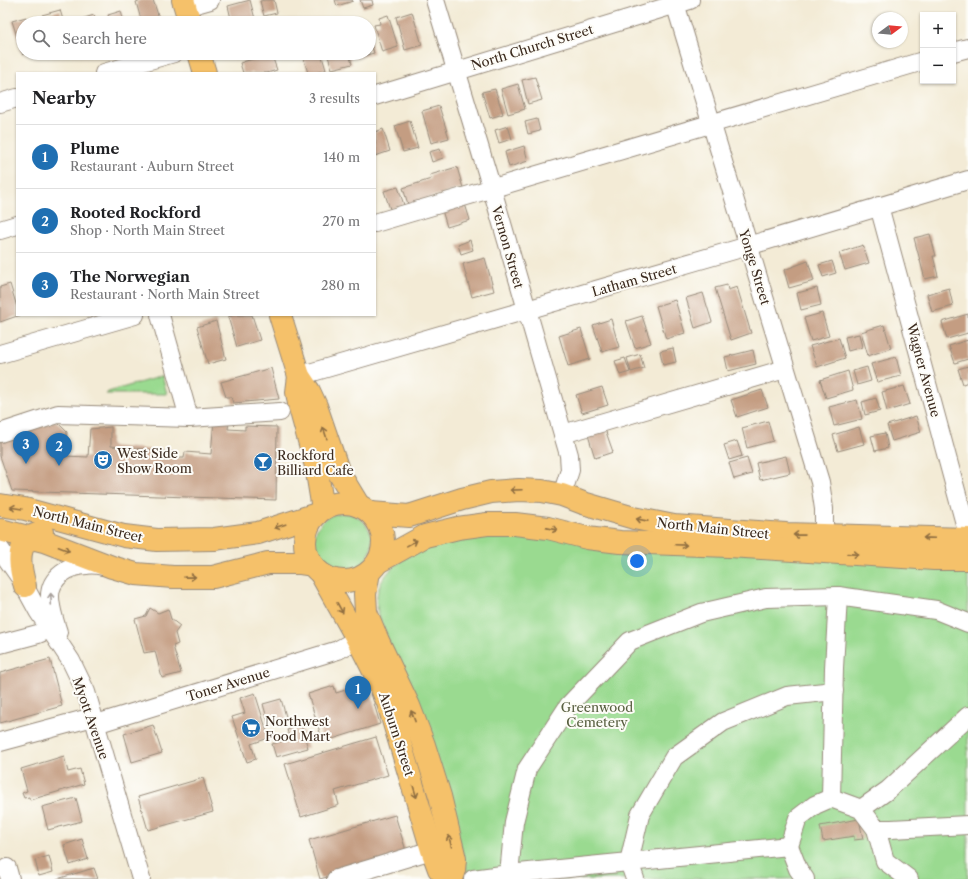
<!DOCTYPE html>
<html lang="en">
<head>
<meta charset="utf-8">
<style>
  body { margin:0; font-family:"Libre Caslon Text",serif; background:#f2f2f2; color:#202124 }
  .controls { position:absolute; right:12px; top:12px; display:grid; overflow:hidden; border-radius:0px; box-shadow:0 1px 3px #0004 }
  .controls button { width:36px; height:36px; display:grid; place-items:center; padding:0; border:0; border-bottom:1px solid #e0e0e0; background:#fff; color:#202124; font:20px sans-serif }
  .compass { position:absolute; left:872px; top:12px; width:36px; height:36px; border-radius:50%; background:#fff; box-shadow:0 1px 3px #0004; rotate:74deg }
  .you { position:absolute; left:637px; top:561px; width:14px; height:14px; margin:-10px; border:3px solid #fff; border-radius:50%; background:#1a73e8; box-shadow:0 0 0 6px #1a73e833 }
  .badge { display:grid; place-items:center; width:26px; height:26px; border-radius:50%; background:#1f6fb2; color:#fff; font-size:13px; font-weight:700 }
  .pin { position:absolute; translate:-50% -33px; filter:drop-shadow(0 1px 2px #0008) }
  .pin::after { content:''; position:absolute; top:21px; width:14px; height:12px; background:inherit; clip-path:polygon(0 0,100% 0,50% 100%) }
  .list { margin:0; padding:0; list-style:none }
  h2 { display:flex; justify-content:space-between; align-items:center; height:52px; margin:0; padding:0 16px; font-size:17px }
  h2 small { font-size:13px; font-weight:400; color:#757577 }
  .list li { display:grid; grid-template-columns:26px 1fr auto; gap:12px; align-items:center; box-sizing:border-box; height:64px; padding:0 16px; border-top:1px solid #e0e0e0 }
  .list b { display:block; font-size:15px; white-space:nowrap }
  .list p { margin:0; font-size:13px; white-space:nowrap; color:#757577 }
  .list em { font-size:13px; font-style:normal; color:#757577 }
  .icon { flex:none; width:22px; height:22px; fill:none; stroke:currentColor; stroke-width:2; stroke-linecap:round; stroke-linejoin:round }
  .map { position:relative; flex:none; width:968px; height:879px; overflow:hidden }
  .search { position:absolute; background:#fff; box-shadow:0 1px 3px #0004; left:16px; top:16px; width:360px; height:44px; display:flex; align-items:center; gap:10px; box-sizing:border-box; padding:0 14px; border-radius:22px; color:#757577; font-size:15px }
  .panel { position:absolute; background:#fff; box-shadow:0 1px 3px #0004; left:16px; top:72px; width:360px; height:244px; border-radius:0px }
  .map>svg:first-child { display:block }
  .green { fill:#9ada90; stroke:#6a8257 }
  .building { fill:#c49d82 }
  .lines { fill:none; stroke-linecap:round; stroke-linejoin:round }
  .minor-casing { stroke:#978a7a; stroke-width:20 }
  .major-casing { stroke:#978a7a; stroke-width:24 }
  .minor { stroke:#fff; stroke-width:18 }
  .major { stroke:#f5c16b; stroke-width:22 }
  .oneway { stroke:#8f6e41 }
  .oneway2 { stroke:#a79f9a }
  .labels { text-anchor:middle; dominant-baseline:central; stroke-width:4; stroke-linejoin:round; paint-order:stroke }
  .street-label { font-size:13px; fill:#3b2a1e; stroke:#fdfcf7 }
  .poi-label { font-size:13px; fill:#3b2a1e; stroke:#fdfcf7; text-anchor:start }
  .park-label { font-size:13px; fill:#585f40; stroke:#fdfcf7 }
</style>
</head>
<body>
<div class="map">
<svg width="968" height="879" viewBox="0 0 968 879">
  <rect width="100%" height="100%" fill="#fdfcf7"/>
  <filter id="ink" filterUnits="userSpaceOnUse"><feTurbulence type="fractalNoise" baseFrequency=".025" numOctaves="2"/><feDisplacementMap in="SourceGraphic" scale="8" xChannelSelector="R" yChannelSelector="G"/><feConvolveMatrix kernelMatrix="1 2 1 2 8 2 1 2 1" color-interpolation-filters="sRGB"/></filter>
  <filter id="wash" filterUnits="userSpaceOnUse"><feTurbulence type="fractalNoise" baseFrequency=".012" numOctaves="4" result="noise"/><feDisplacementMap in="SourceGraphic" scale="16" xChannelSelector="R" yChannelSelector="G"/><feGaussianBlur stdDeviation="0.9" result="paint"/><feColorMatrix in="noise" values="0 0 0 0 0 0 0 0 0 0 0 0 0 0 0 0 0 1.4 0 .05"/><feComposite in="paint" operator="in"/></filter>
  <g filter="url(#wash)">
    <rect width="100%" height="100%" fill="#f3ebd6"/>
    <!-- green -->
    <g class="green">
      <polygon points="162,376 167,394 106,394 108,392"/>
      <circle cx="343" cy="542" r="29"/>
      <path d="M504,533L968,566V879H469L447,793L379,616C363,563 435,541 474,535C483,533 494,534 504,533Z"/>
    </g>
    <g id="blocks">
      <!-- building -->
      <g class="building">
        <polygon points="141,0 153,0 160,21 153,23 142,23 136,2"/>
        <polygon points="250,0 255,19 251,20 251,23 232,23 228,6"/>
        <polygon points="265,0 274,0 277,13 264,16 260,1"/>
        <polygon points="335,0 352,0 353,1 337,6"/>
        <polygon points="360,0 372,0 373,5 363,8"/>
        <polygon points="60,10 64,23 44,23 42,15"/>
        <polygon points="121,11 124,23 111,23 108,15"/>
        <polygon points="412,12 422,45 405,50 396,17"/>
        <polygon points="94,15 96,23 76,23 75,21"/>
        <polygon points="388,15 398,47 382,52 374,25 380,24 379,18"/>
        <polygon points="26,17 28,23 23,23 23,55 12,21"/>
        <polygon points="369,38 374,53 356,58 354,53 369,53"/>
        <polygon points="236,53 254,53 238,58"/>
        <polygon points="271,53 277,70 267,73 243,73 240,63"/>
        <polygon points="302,53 321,53 326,70 315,73 308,73"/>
        <polygon points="327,53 349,53 352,64 332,69"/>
        <polygon points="535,77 542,100 528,104 522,80"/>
        <polygon points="518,84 525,109 508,114 501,89"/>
        <polygon points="495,89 503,114 490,118 482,92"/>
        <polygon points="439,106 449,138 431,143 422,111"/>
        <polygon points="537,119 540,131 528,134 525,122"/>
        <polygon points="410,121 418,148 403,152 395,126"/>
        <polygon points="508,126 512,139 499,143 495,130"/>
        <polygon points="383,129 390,151 375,156 375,132"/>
        <polygon points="524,146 528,161 509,167 505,152"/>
        <polygon points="440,149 443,158 432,162 429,152"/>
        <polygon points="457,167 463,188 408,204 403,188 431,179 430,175"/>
        <polygon points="398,187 404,205 390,209 384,191"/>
        <polygon points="465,204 470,220 447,227 442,210"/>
        <polygon points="930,234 936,256 933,256 938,276 925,279 914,238"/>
        <polygon points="470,240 473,250 461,254 458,245"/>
        <polygon points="863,245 869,263 845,270 839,253"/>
        <polygon points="485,258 494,291 472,297 463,264"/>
        <polygon points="808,261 814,281 789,288 784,270"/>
        <polygon points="832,261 836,273 823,277 819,265"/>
        <polygon points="10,284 17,307 17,315 20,315 0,322 0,287"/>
        <polygon points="727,285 728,290 737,287 751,333 731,340 715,288"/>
        <polygon points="817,288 821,305 801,310 797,293"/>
        <polygon points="949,288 953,306 932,312 927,294"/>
        <polygon points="703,293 712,322 695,328 686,298"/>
        <polygon points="675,300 685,333 666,339 656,306"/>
        <polygon points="822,313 829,336 811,341 804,318"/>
        <polygon points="968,314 968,333 947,339 942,322"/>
        <polygon points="234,315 252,315 260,340 237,347 228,317"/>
        <polygon points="642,316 651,343 635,348 626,321"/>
        <polygon points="611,319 619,347 602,352 593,325"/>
        <polygon points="216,321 226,359 208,364 197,327"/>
        <polygon points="884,325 891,348 868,356 861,332"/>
        <polygon points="581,329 590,359 568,366 559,336"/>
        <polygon points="859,334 862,347 848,351 845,337"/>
        <polygon points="839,338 845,358 817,367 810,346"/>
        <polygon points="968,340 968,359 955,363 949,346"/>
        <polygon points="673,348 676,362 663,365 660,351"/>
        <polygon points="753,350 756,364 728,371 725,357"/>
        <polygon points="640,354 644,368 631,372 627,358"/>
        <polygon points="896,357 901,376 877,382 871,364"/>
        <polygon points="625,358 630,372 620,375 615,361"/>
        <polygon points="968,366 968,382 963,384 958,369"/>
        <polygon points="867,367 871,381 857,385 853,371"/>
        <polygon points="271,368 279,399 233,403 231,397 226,397 221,382"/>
        <polygon points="848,371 853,390 826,398 820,380"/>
        <polygon points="904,386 910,404 887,411 882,392"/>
        <polygon points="602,387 608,405 582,413 576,395"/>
        <polygon points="762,390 768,407 737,417 731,400"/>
        <polygon points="876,398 880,411 865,415 862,402"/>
        <polygon points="857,400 862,419 834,426 829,407"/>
        <polygon points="916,416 921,432 892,441 887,425"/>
        <polygon points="214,420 229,420 228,429 245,430 245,426 277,427 276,500 12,491 0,456 0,439 56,421 67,432 65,456 88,457 90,429 111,427 111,446 176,452 176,458 184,458 185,452 211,454"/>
        <polygon points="768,421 773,441 747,448 742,428"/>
        <polygon points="859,427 864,444 838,451 833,435"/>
        <polygon points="605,429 613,452 595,458 588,435"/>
        <polygon points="885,433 888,448 875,451 871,436"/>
        <polygon points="737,441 742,456 729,460 724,445"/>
        <polygon points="786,456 790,473 760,480 756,463"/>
        <polygon points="747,458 752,474 734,479 729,463"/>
        <polygon points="150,608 158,613 168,609 171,619 180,626 175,633 178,644 173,646 181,673 162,678 155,651 144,653 135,619 146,616"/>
        <polygon points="50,659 62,706 0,723 0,673"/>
        <polygon points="368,683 380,724 323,742 308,694 334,686 336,693"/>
        <polygon points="255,693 269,738 251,744 256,759 247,762 232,717 245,713 240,698"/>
        <polygon points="281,699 287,720 269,725 263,704"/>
        <polygon points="153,725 162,753 132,762 124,734"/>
        <polygon points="301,725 308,748 276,757 272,744 290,739 287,730"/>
        <polygon points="376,737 388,775 335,791 339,805 301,817 285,764"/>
        <polygon points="64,756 68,772 80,769 84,784 30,800 29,797 24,798 22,793 27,791 21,769"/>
        <polygon points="203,778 213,812 148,830 138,797"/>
        <polygon points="76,798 82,821 48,830 42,807"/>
        <polygon points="395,815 407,854 320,879 309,840"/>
        <polygon points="859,819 863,839 854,840 854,836 823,841 820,826"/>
        <polygon points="82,839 88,859 70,865 64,845"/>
        <polygon points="49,856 53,872 39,876 35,860"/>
        <polygon points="94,868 98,879 57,879"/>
      </g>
    </g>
  </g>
  <g filter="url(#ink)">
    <use href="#blocks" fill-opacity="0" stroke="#978a7a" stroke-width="1"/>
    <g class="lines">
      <defs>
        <g id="minor">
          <polyline points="435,0 492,189 569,455 570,470 562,495"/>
          <polyline points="674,0 820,482 824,509 824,535"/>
          <polyline points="185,7 210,0"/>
          <polyline points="953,52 968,48"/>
          <polyline points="104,73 174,53"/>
          <polyline points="375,96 690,0"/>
          <polyline points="0,103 17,98"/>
          <polyline points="879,206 968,535"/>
          <polyline points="375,223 923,61"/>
          <polyline points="0,230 17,225"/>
          <polyline points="160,315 189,418"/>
          <polyline points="0,354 135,315"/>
          <polyline points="299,376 748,246 968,180"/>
          <polyline points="0,433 58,414 189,418 280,412"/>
          <polyline points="563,434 785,369"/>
          <polyline points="0,549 19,576 38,611 71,661 86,692 141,879"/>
          <path d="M58,632C54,620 50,608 50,596C50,577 70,565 87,565C92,564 98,565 103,566"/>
          <polyline points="0,644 38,634 50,629"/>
          <polyline points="96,724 338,650 358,639"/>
          <polyline points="0,742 93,717"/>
          <polyline points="831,798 834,668 838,596"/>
          <polyline points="861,809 888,790 968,716"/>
          <polyline points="876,829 891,829 968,825"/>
          <polyline points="7,868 10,879"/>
          <polyline points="336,879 432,850"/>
          <polyline points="473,879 509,874 514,822 527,769 569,705 630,641 701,613 766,598 838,596 936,610 968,623"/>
          <polyline points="509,879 509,874 789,846"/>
          <polyline points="635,879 629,862 640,815 674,757 723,722 787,696 834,691"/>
          <polyline points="805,879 798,869 789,846 798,818 815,805 831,798 861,809 876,829 885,861 909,879"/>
        </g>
        <g id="major">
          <polyline points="183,0 190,23"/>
          <polyline points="199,53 205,73"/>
          <polyline points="280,315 299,376 309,391 316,406 339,473 359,506"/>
          <polyline points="299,376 297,392 299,404 316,466 323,509"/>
          <circle cx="344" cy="542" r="39"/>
          <polyline points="0,505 25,509 124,536 157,540 214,539 258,533 317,514"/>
          <polyline points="371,513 409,516 462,499 491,492 519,490 542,491 562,495 583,503 634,518 674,526 786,534 968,539"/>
          <polyline points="0,530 44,541 112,567 136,574 173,577 213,577 268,563 299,563 312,565"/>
          <polyline points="378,562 425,536 458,528 487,524 515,524 548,528 587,538 620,542 729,546 934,559 968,559"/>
          <polyline points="369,572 365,594 366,612 378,641 409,706 424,745 440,796 455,859 454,870 451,879"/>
          <path d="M321,574C344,616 370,658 388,703L432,850L439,869L448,879"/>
          <path d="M25,586C21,571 15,549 30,538C33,535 38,534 42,532"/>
        </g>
      </defs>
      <!-- minor casing -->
      <use href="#minor" class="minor-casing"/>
      <!-- major casing -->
      <use href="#major" class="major-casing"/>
      <!-- minor -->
      <use href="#minor" class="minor"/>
      <!-- major -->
      <use href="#major" class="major"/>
    </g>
    <!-- one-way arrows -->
    <defs><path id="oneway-shaft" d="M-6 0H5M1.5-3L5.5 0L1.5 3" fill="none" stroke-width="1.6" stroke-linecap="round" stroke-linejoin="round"/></defs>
    <g class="oneway">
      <use href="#oneway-shaft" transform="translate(325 433) rotate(-108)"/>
      <use href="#oneway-shaft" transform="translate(516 490) rotate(178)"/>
      <use href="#oneway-shaft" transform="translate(16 508) rotate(-171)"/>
      <use href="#oneway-shaft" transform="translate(642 520) rotate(-169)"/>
      <use href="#oneway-shaft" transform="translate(280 526) rotate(162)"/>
      <use href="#oneway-shaft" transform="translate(552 529) rotate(13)"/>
      <use href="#oneway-shaft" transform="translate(799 535) rotate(-179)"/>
      <use href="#oneway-shaft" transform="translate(929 538) rotate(-178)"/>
      <use href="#oneway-shaft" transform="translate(412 543) rotate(-29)"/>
      <use href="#oneway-shaft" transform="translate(681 545) rotate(2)"/>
      <use href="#oneway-shaft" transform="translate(64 549) rotate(21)"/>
      <use href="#oneway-shaft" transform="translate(853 554) rotate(4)"/>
      <use href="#oneway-shaft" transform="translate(190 577) rotate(-1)"/>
      <use href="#oneway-shaft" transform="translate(340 608) rotate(61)"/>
      <use href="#oneway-shaft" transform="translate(413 716) rotate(-111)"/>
      <use href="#oneway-shaft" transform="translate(415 792) rotate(73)"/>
      <use href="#oneway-shaft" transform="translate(450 841) rotate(-104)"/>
    </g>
    <use class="oneway2" href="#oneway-shaft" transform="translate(51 599) rotate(-93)"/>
  </g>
  <!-- icons -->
  <defs>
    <symbol id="theatre-disc" viewBox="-11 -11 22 22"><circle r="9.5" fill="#1f6fb2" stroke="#fdfcf7"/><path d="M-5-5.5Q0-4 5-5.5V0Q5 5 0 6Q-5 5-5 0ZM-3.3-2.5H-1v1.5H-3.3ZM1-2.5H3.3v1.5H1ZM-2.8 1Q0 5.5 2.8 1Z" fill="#fff"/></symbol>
    <symbol id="bar-disc" viewBox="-11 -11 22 22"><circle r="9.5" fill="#1f6fb2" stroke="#fdfcf7"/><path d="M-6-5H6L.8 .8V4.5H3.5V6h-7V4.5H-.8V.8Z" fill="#fff"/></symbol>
    <symbol id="supermarket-disc" viewBox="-11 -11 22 22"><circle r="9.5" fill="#1f6fb2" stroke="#fdfcf7"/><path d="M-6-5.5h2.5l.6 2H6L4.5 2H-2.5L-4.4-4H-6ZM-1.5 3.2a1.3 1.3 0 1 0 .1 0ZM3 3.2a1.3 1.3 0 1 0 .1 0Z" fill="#fff"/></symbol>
  </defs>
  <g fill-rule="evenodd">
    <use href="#theatre-disc" x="92" y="449" width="22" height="22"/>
    <use href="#bar-disc" x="252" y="451" width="22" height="22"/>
    <use href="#supermarket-disc" x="240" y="717" width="22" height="22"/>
  </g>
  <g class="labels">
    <!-- street labels -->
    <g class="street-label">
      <text transform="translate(532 47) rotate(-17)">North Church Street</text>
      <text transform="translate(508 247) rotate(74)">Vernon Street</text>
      <text transform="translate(755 267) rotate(73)">Yonge Street</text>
      <text transform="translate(634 280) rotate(-16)">Latham Street</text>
      <text transform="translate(924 370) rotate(75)">Wagner Avenue</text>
      <text transform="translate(88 524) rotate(14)">North Main Street</text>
      <text transform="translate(713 528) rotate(6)">North Main Street</text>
      <text transform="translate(228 684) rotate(-17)">Toner Avenue</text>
      <text transform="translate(91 718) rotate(71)">Myott Avenue</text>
      <text transform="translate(397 734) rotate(72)">Auburn Street</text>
    </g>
    <!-- poi labels -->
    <g class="poi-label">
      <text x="117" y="453">West Side<tspan x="117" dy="15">Show Room</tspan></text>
      <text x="277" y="455">Rockford<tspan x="277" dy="15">Billiard Cafe</tspan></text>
      <text x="265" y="721">Northwest<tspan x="265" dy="15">Food Mart</tspan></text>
    </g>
    <!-- park labels -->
    <g class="park-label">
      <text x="597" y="707">Greenwood<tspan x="597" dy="15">Cemetery</tspan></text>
    </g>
  </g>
</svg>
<div class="controls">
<button>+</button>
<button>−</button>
</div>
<svg class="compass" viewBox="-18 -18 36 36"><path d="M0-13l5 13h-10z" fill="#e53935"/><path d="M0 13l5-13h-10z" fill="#757577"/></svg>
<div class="you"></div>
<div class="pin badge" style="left:358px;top:709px">1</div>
<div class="pin badge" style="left:59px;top:466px">2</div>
<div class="pin badge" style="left:26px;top:464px">3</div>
<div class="search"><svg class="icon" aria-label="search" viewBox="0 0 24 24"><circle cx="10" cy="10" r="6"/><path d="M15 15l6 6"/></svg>Search here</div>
<section class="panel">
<h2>Nearby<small>3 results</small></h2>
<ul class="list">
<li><span class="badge">1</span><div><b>Plume</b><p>Restaurant · Auburn Street</p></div><em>140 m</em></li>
<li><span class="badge">2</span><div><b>Rooted Rockford</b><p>Shop · North Main Street</p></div><em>270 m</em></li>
<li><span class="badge">3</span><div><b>The Norwegian</b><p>Restaurant · North Main Street</p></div><em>280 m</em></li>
</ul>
</section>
</div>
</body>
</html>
